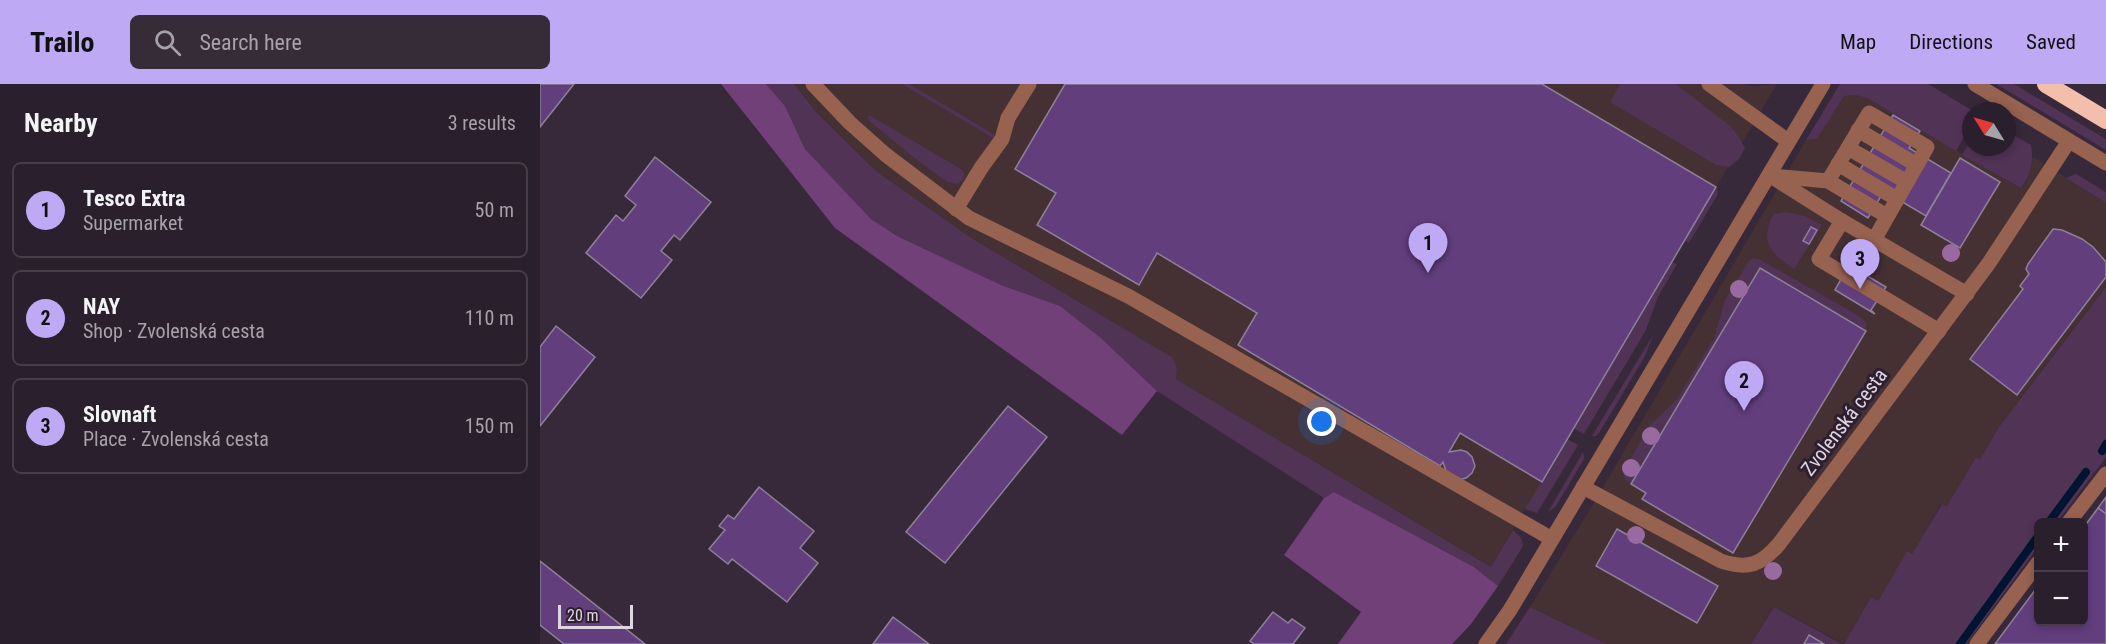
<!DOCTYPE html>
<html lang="en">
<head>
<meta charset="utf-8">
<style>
  body { margin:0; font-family:"Roboto Condensed",sans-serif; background:#362c38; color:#f1f3f6 }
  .controls { position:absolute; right:18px; bottom:18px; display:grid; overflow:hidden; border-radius:9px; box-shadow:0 3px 9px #0003 }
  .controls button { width:54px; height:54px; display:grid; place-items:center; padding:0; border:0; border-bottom:2px solid #463d48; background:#2a1f2c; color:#f1f3f6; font:30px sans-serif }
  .compass { position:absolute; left:1422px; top:18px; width:54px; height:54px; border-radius:50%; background:#2a1f2c; box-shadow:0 3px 9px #0003; rotate:307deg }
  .scale { position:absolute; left:18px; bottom:15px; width:75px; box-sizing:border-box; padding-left:6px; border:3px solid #e0d6e1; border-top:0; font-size:16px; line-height:21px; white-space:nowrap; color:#e0d6e1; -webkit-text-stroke:4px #2e1f30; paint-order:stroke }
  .you { position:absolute; left:782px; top:338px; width:21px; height:21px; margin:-15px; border:4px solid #fff; border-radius:50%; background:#1a73e8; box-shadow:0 0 0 9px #1a73e833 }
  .badge { display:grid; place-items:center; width:39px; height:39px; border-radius:50%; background:#bea9f5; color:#111; font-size:20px; font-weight:700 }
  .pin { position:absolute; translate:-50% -50px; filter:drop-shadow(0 2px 3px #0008) }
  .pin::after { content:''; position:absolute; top:32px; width:21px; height:18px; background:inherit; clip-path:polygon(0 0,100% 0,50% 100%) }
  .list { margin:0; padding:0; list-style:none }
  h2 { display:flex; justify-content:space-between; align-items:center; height:78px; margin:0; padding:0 24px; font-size:26px }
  h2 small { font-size:20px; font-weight:400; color:#a5a2a9 }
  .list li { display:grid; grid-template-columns:39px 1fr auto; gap:18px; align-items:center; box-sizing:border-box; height:96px; margin:0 12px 12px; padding:0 12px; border:2px solid #463d48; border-radius:9px }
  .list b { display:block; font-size:22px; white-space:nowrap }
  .list p { margin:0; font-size:20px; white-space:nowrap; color:#a5a2a9 }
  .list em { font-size:20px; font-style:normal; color:#a5a2a9 }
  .icon { flex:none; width:33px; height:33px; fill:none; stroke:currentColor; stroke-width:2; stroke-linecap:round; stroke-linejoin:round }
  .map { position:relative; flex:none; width:1566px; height:560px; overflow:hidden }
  header { display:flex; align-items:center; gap:36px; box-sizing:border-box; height:84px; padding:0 30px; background:#bea9f5; color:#111 }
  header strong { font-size:28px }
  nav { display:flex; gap:33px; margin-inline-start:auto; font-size:21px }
  .search { width:420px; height:54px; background:#362c38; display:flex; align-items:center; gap:15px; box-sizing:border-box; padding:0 21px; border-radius:9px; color:#a5a2a9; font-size:22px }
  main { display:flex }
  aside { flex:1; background:#2a1f2c }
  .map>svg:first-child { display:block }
  .commercial { fill:#453034 }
  .green { fill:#513355 }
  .forest { fill:#714079 }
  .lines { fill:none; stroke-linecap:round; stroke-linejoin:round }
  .stream { stroke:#011533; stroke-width:8 }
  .building { fill:#623e7d; stroke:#8d8198; stroke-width:1.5 }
  .minor { stroke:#976250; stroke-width:15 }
  .highway { stroke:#f4beac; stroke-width:18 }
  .tree { fill:#996aa0 }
  .labels { text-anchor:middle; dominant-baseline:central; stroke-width:6; stroke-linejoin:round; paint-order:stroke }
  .street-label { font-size:20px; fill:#e0d6e1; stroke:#2e1f30 }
</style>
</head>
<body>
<header>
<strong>Trailo</strong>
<div class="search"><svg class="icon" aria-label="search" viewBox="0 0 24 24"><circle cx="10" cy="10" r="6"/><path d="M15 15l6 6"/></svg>Search here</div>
<nav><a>Map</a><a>Directions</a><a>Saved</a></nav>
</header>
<main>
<aside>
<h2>Nearby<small>3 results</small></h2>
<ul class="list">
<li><span class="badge">1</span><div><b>Tesco Extra</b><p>Supermarket</p></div><em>50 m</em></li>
<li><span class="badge">2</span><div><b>NAY</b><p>Shop · Zvolenská cesta</p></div><em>110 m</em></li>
<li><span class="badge">3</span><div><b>Slovnaft</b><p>Place · Zvolenská cesta</p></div><em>150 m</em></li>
</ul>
</aside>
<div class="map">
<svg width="1566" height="560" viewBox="0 0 1566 560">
  <rect width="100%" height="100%" fill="#38293a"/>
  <!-- commercial -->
  <g class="commercial">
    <polygon points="254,0 1203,0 1213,2 1237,0 951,483 636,295 637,283 632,273 433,155 336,87 277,29"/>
    <polygon points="1316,11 1329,15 1481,104 1488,95 1493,73 1566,119 1566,203 1459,343 1440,375 1436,373 1407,423 1401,420 1372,470 1367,468 1338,517 1331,513 1304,560 1234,523 1211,560 1067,560 990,523 1052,422 1266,56 1277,55 1304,12"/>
  </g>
  <!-- green -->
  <g class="green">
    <polygon points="226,0 254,0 277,29 336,87 433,155 632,273 637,283 636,295 951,483 973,446 981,454 983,462 958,502 934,483 794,408 784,414 617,307 561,254 520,222 461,201 357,152 331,135 265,65 245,22"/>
    <polygon points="362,0 369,0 455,51 453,54"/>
    <polygon points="1080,0 1136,0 1190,42 1196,49 1205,64 1199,75 1189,83 1176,81 1070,18"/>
    <polygon points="1300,0 1388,0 1433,27 1431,27 1431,41 1416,67 1329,15 1316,11 1304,12 1277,55 1266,56"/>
    <polygon points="1456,0 1474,0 1566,55 1566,66"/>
    <polygon points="329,31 421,85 424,89 424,95 418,100 407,98 377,76 328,36"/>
    <path d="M1467,47L1491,61C1494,77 1491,92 1481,104L1422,71L1431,56V63H1467Z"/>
    <polygon points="1536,90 1566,108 1566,119 1526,94"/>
    <polygon points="1176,103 1178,110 1149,159 1145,156"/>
    <path d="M1246,128L1265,132L1282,141L1254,185C1232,170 1218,157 1234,130Z"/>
    <polygon points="1213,174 1219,175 1319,232 1326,238 1326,247 1219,184 1091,400 1084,394 1083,388 1109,342 1137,315 1174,254 1185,216 1209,177"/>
    <polygon points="1132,178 1137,180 1118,213 1105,248 1044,350 1033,344"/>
    <polygon points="1566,203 1566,373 1517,438 1498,438 1498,463 1426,560 1304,560 1331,513 1338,517 1367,467 1372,470 1402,420 1407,422 1436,373 1440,375 1459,343"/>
    <polygon points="1113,251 1105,272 1059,349 1056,352 1052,352"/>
    <polygon points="1027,355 1038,361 997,429 985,425"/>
    <polygon points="1043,368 1044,375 1016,422 1008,428"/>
    <polygon points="990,523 1067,560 966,560"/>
    <polygon points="1234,523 1302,560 1211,560"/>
  </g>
  <!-- forest -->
  <g class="forest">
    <polygon points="181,0 226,0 245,22 265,65 331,135 357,152 461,201 520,222 561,254 617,307 582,351 295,144"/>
    <polygon points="794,408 934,483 958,502 931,540 912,560 798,560 821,528 744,471 784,414"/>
  </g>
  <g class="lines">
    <!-- stream -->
    <g class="stream">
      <polyline points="1562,367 1566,360"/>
      <polyline points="1509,438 1546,388"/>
      <polyline points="1420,560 1498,452"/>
    </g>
  </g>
  <!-- building -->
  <g class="building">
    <polygon points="0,0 34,0 0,43"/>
    <polygon points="525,0 1002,0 1176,103 1002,398 920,349 909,368 921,366 927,368 932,373 935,382 932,389 926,394 919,396 907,390 903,378 900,382 698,261 717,229 617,169 599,201 497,141 516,109 475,85"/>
    <polygon points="1353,31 1380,47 1369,64 1411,89 1386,132 1344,107 1328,134 1301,117"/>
    <polygon points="115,73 171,118 140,156 134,151 121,167 132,176 101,214 46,169 76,131 83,137 96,121 85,112"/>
    <polygon points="1420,74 1460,98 1420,164 1381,141"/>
    <polygon points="1271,143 1277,146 1269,160 1263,157"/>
    <polygon points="1513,145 1522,146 1542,155 1553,163 1566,178 1566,193 1477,311 1430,275 1483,205 1480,202 1489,190 1486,185 1488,180"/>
    <polygon points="1309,181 1346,203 1331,226 1335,230 1295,206"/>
    <polygon points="1220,184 1326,247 1193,469 1102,415 1106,409 1091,400"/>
    <polygon points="16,242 55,273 0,342 0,263"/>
    <polygon points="468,322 507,353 405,479 366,448"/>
    <polygon points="219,403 274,447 260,464 278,479 247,518 192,475 188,480 169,465 185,446 179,442 188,431 194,435"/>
    <polygon points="1566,413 1566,430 1558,424"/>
    <polygon points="1558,424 1566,430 1566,560 1455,560 1498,502 1498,538 1544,538 1544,443"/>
    <polygon points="1077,445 1178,502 1157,539 1056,482"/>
    <polygon points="0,477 105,560 24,560 0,541"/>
    <polygon points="733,528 748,539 752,535 765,544 753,560 714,560 710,557"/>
    <polygon points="353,533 389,560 333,560"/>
    <polygon points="1269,551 1284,560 1264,560"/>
  </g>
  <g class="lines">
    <!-- minor -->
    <g class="minor">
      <polyline points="273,0 310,39 346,71 429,134 588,212 1012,455"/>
      <polyline points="1169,0 1248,57"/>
      <polyline points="1435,0 1566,79"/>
      <polyline points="1318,46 1377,81"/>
      <polyline points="1308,64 1367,98"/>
      <polyline points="1298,80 1357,115"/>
      <polyline points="1229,91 1302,137 1427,210"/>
      <polyline points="1232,92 1288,97 1347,132"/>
      <polyline points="1288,97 1329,29 1387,63 1334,156"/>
      <polyline points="416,125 441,84 462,55 468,34 489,0"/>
      <polyline points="1302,137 1279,175 1399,247"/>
      <path d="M1043,403L1181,477C1208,486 1221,481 1239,460L1449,179L1529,57"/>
      <polyline points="1529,438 1566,390"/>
      <polyline points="946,560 970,526 1283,0"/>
      <polyline points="1437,560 1498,479"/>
    </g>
    <!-- highway -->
    <polyline class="highway" points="1506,0 1566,36"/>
  </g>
  <!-- trees -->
  <g class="tree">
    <circle cx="1411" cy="169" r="9"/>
    <circle cx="1199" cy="205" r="9"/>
    <circle cx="1111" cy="352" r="9"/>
    <circle cx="1091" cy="384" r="9"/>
    <circle cx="1096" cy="451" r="9"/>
    <circle cx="1233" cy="487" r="9"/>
  </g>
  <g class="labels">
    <!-- street labels -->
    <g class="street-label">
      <text transform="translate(1304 338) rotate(-53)">Zvolenská cesta</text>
    </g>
  </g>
</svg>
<div class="controls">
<button>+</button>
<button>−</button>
</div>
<svg class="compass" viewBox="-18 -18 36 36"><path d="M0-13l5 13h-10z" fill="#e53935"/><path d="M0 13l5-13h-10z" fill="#a5a2a9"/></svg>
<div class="scale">20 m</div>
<div class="you"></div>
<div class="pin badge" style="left:888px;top:189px">1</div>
<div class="pin badge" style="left:1204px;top:327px">2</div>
<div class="pin badge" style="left:1320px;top:205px">3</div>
</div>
</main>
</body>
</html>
